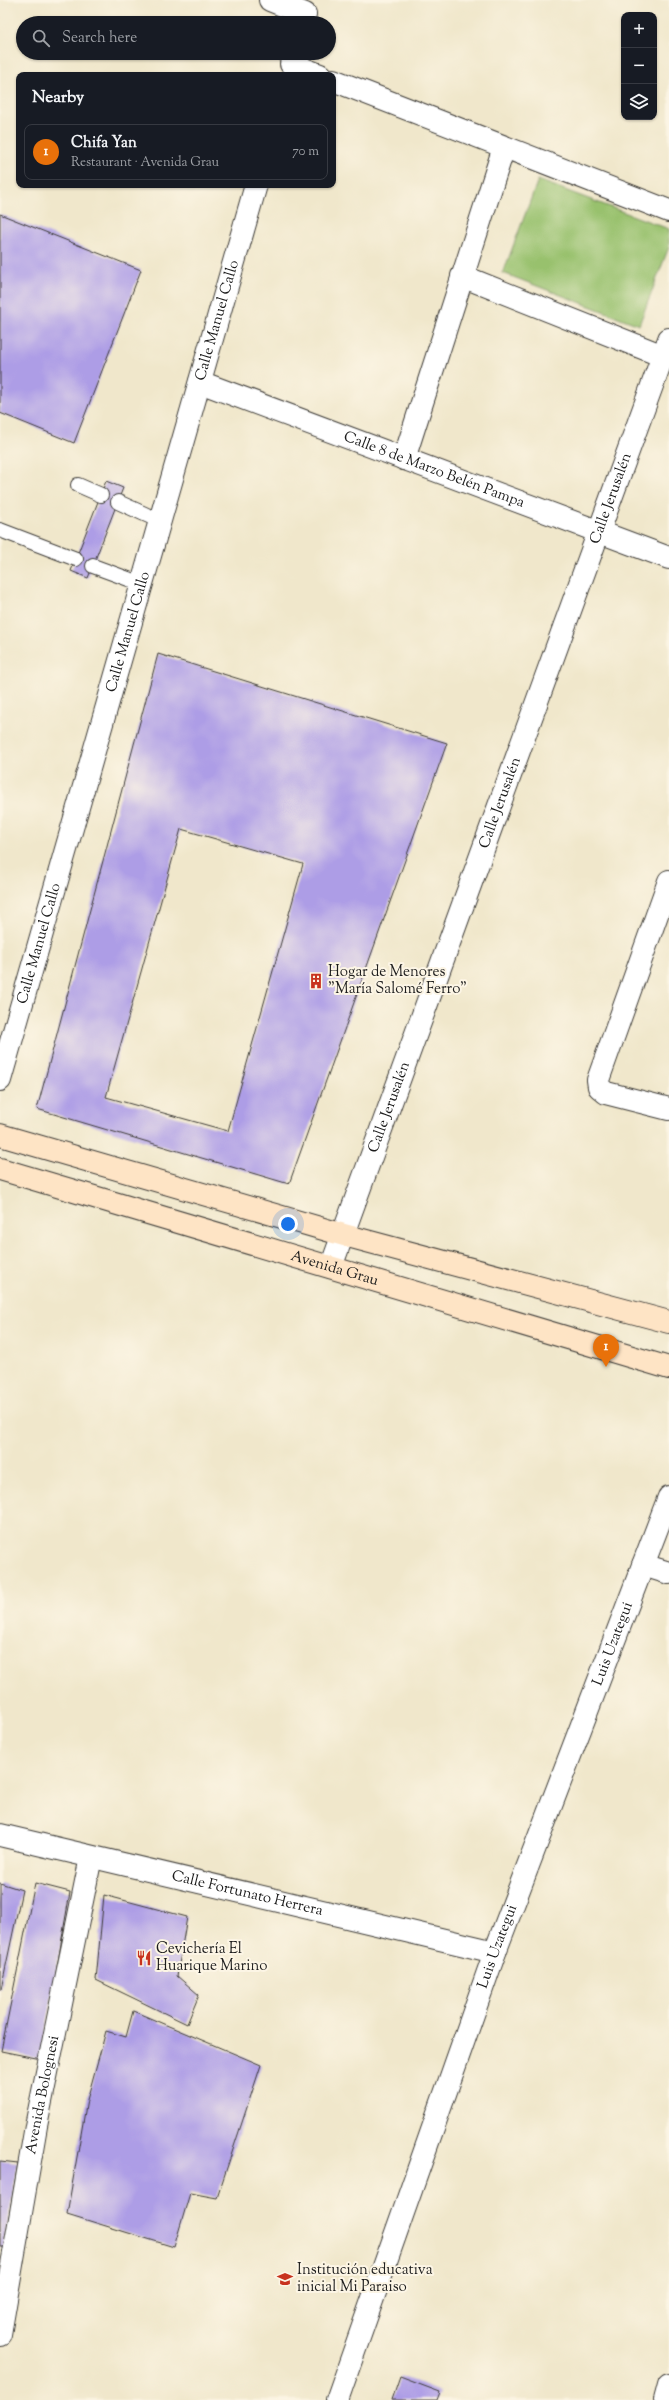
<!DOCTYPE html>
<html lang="en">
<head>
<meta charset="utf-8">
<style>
  body { margin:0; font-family:"Sorts Mill Goudy",serif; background:#20242c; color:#f1f3f6 }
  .controls { position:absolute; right:12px; top:12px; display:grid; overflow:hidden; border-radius:8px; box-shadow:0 1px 3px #0004 }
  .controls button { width:36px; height:36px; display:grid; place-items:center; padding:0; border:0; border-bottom:1px solid #363941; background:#171b24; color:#f1f3f6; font:20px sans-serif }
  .you { position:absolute; left:288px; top:1224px; width:14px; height:14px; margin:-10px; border:3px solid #fff; border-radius:50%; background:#1a73e8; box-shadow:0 0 0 6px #1a73e833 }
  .badge { display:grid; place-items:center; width:26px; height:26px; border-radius:50%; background:#d93025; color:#fff; font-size:13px; font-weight:700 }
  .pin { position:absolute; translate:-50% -33px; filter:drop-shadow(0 1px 2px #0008) }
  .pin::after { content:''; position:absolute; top:21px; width:14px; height:12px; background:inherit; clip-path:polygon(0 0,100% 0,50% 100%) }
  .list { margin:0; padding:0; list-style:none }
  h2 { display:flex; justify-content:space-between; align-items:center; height:52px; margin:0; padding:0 16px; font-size:17px }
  h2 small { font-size:13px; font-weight:400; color:#9ea1a6 }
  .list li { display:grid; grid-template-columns:26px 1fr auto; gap:12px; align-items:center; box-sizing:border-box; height:56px; margin:0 8px 8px; padding:0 8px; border:1px solid #363941; border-radius:8px }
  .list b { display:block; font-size:15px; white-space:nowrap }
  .list p { margin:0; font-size:13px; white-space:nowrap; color:#9ea1a6 }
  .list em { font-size:13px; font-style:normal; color:#9ea1a6 }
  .icon { flex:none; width:22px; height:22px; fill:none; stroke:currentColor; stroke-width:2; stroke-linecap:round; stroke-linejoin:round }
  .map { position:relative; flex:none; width:669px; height:2400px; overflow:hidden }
  .search { position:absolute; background:#171b24; box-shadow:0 1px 3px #0004; left:16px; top:16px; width:320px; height:44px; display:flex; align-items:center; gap:10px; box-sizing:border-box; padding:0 14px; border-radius:22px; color:#9ea1a6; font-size:15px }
  .panel { position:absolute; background:#171b24; box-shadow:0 1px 3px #0004; left:16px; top:72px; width:320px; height:116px; border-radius:8px }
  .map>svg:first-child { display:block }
  .green { fill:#98c16d; stroke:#5a6e44 }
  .building { fill:#ad9de6; fill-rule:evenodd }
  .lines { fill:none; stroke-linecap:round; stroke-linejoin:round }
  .lane-casing { stroke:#3c3a36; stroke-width:16 }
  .street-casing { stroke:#3c3a36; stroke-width:24 }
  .secondary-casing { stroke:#3c3a36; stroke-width:24 }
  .lane { stroke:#fff; stroke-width:14 }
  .street { stroke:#fff; stroke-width:22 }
  .secondary { stroke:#fee4c5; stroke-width:22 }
  .labels { text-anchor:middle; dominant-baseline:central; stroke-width:4; stroke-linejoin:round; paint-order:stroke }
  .street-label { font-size:15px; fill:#1c1c1c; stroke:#fcf5e5 }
  .poi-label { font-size:15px; fill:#1c1c1c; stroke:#fcf5e5; text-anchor:start }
</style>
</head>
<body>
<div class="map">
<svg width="669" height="2400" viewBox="0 0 669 2400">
  <rect width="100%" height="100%" fill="#fcf5e5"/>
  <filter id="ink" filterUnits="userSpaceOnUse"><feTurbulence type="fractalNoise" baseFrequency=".025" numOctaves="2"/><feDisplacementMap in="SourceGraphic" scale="8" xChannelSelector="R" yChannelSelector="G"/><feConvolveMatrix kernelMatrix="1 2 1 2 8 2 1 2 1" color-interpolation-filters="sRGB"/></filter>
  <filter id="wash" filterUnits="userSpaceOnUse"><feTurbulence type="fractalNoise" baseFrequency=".012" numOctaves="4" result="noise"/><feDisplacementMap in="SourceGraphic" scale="16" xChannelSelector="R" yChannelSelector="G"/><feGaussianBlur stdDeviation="0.9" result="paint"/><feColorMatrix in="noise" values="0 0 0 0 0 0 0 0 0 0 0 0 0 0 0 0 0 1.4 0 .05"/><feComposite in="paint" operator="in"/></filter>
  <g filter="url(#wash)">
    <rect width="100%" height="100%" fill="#f0e7cb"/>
    <!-- green -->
    <polygon class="green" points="538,180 669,229 669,247 639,325 503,273"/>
    <g id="blocks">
      <!-- building -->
      <g class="building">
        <polygon points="0,214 141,270 74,443 0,413"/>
        <polygon points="106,481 123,488 88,578 71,571"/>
        <path d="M158,654L447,743L289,1184L37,1109ZM181,829L303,864L228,1131L106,1097Z"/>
        <polygon points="0,1883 22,1890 1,1989 0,1989"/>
        <polygon points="35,1883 70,1892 41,2059 1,2051"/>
        <polygon points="104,1895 187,1917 177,1976 199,1995 187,2024 96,1980"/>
        <polygon points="133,2011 261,2065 217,2198 190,2193 174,2247 67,2214 87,2100 106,2031 126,2037"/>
        <polygon points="0,2161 18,2163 4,2247 0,2247"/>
        <polygon points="400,2377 440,2392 437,2400 392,2400"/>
      </g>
    </g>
  </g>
  <g filter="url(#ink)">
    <use href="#blocks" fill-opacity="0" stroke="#3c3a36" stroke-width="1"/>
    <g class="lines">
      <defs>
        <g id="lane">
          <polyline points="78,485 101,495"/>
          <polyline points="118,502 160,521"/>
          <polyline points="0,530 76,559"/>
          <polyline points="93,566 142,584"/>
        </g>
        <g id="street">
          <polyline points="270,0 305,14"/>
          <polyline points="291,64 320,75"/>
          <polyline points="333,80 669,211"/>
          <polyline points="462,276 663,356"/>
          <path id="s1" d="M200,382L669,558"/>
          <polyline points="404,459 504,147"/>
          <polyline points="669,881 598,1080 599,1087 606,1093 669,1109"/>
          <path id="s2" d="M0,1080L256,185"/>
          <path id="s3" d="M331,1267L669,339"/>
          <polyline points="643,1565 669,1573"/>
          <path id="s4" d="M0,1835L495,1952"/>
          <path id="s5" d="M0,2334L36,2126L91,1857"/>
          <path id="s6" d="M337,2400L495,1952L669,1497"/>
          <polyline points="665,2400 669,2385"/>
        </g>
        <g id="secondary">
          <polyline points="0,1135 344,1235 669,1322"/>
          <path id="s7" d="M0,1169L669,1368"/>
        </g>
      </defs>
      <!-- lane casing -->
      <use href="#lane" class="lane-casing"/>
      <!-- street casing -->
      <use href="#street" class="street-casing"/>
      <!-- secondary casing -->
      <use href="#secondary" class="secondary-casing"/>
      <!-- lane -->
      <use href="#lane" class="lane"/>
      <!-- street -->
      <use href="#street" class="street"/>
      <!-- secondary -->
      <use href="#secondary" class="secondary"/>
    </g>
  </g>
  <!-- icons -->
  <defs>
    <symbol id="building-bare" viewBox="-9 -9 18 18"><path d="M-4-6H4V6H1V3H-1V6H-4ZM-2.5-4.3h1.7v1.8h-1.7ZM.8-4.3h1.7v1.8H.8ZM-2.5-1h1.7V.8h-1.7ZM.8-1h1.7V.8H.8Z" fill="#c8321e" stroke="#fcf5e5" stroke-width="2.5" paint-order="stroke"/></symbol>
    <symbol id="restaurant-bare" viewBox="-9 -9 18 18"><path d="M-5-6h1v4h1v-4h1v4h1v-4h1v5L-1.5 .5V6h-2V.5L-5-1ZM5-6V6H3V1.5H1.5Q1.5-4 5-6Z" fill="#c8321e" stroke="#fcf5e5" stroke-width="2.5" paint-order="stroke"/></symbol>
    <symbol id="school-bare" viewBox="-9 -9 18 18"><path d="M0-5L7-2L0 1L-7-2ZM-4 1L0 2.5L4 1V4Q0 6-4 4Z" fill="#c8321e" stroke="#fcf5e5" stroke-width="2.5" paint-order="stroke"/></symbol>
  </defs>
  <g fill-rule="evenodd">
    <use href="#building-bare" x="305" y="970" width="22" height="22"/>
    <use href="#restaurant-bare" x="133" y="1947" width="22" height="22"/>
    <use href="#school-bare" x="274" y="2268" width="22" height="22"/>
  </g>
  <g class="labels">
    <!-- street labels -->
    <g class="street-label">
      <text stroke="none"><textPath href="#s2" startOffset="790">Calle Manuel Callo</textPath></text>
      <text stroke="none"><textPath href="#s1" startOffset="250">Calle 8 de Marzo Belén Pampa</textPath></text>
      <text stroke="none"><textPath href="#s3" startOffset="818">Calle Jerusalén</textPath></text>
      <text stroke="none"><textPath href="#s2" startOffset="466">Calle Manuel Callo</textPath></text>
      <text stroke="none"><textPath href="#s3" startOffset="494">Calle Jerusalén</textPath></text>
      <text stroke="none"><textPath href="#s2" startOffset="142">Calle Manuel Callo</textPath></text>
      <text stroke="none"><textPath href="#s3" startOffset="170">Calle Jerusalén</textPath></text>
      <text stroke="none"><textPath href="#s7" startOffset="349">Avenida Grau</textPath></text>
      <text stroke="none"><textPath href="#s6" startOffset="805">Luis Uzategui</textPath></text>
      <text stroke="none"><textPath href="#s4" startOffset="254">Calle Fortunato Herrera</textPath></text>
      <text stroke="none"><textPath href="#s6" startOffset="481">Luis Uzategui</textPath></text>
      <text stroke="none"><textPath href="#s5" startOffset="243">Avenida Bolognesi</textPath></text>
    </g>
    <!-- poi labels -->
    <g class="poi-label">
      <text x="328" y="972">Hogar de Menores<tspan x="328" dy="17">"María Salomé Ferro"</tspan></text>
      <text x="156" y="1949">Cevichería El<tspan x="156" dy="17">Huarique Marino</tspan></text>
      <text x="297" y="2270">Institución educativa<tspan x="297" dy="17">inicial Mi Paraiso</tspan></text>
    </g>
  </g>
</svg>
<div class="controls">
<button>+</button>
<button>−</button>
<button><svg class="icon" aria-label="layers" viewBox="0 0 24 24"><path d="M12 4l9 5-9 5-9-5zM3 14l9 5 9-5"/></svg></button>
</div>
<div class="you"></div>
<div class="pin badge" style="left:606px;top:1367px;background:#e8710a">1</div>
<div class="search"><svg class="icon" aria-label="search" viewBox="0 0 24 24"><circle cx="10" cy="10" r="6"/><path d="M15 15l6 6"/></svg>Search here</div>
<section class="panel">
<h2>Nearby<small></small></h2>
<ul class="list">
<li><span class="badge" style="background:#e8710a">1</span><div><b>Chifa Yan</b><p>Restaurant · Avenida Grau</p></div><em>70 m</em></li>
</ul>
</section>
</div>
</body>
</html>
